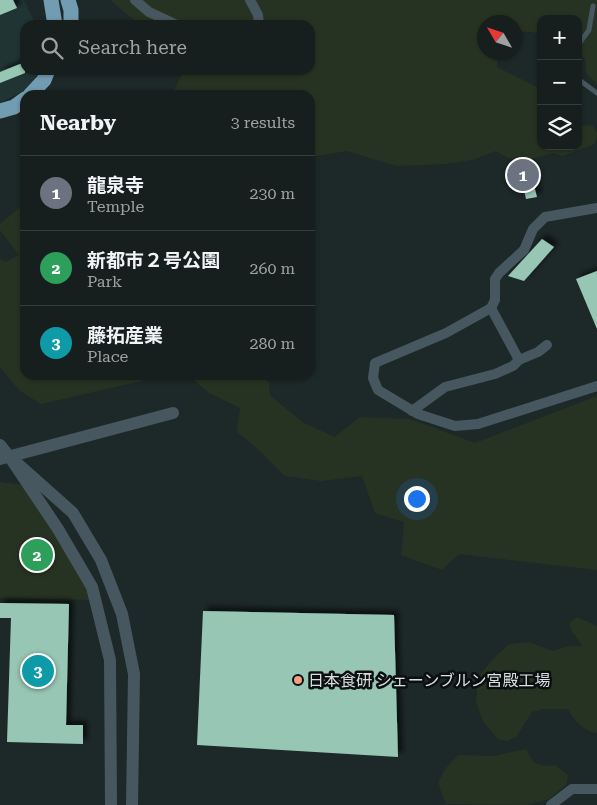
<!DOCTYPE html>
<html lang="en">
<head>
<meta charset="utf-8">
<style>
  body { margin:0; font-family:"Roboto Serif","Noto Sans JP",serif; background:#1f2727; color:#f1f3f6 }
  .controls { position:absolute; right:15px; top:15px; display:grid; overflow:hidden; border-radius:10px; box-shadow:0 1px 4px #0004 }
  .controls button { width:45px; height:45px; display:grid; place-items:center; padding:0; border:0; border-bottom:1px solid #353c3c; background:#161e1e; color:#f1f3f6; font:25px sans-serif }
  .compass { position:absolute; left:477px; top:15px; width:45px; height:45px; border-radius:50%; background:#161e1e; box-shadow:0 1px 4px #0004; rotate:309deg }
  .you { position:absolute; left:416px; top:498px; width:18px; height:18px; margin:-12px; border:4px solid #fff; border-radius:50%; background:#1a73e8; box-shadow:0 0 0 8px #1a73e833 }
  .badge { display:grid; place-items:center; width:32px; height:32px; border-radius:50%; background:#1a73e8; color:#fff; font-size:16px; font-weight:700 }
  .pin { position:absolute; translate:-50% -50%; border:2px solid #fff; box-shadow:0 1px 5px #0006 }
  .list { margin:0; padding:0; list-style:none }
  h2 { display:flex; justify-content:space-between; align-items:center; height:65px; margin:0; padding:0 20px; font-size:21px }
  h2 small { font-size:16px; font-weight:400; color:#9ea2a4 }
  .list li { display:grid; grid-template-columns:32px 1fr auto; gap:15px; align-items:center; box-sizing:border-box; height:75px; padding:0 20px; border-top:1px solid #353c3c }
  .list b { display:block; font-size:19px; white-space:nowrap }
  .list p { margin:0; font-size:16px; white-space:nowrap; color:#9ea2a4 }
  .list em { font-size:16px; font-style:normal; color:#9ea2a4 }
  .icon { flex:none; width:28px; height:28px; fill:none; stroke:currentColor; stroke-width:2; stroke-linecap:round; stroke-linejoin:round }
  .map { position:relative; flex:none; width:597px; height:805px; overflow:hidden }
  .search { position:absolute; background:#161e1e; box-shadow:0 1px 4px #0004; left:20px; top:20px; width:295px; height:55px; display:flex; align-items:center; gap:12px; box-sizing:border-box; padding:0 18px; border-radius:15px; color:#9ea2a4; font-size:19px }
  .panel { position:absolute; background:#161e1e; box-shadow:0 1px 4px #0004; left:20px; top:90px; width:295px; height:290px; border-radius:15px }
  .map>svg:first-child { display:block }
  .built { fill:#213434 }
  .green { fill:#273322 }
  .building { fill:#98c6b4; filter:url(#shadow) }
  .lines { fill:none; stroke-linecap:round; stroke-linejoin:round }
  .service { stroke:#475760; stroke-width:5 }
  .minor { stroke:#475760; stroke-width:10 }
  .tertiary { stroke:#475760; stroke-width:12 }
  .motorway { stroke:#729cb1; stroke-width:15 }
  .poi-dot { fill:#f2a080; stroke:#0b0f10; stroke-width:2 }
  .labels { text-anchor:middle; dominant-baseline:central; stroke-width:5; stroke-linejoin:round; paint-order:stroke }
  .poi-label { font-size:16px; fill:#d9dfe0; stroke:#0b0f10; text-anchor:start }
</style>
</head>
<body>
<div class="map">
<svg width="597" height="805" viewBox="0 0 597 805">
  <defs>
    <filter id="shadow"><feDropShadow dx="4.5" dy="-4.5" stdDeviation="2.5" flood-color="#0009"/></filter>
  </defs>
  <rect width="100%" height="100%" fill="#1d2828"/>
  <!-- built -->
  <polygon class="built" points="0,0 24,0 36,25 25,25 25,70 39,70 35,78 23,91 0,103"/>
  <!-- green -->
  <g class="green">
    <polygon points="110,0 597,0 597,84 586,73 585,59 578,52 578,19 541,19 541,33 515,31 514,22 484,22 484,52 498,53 497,67 541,89 541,146 578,146 578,124 583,126 592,125 597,133 595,144 563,156 553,153 523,161 508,158 496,151 472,160 444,164 396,166 347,151 310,157 310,95 172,95 183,72 182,70 310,70 310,25 140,25"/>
    <polygon points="25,207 25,375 181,375 159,377 41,404 20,391 0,367 0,259 6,262 19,255 0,230 0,224 19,208"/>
    <polygon points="188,375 257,375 269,382 270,395 302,422 335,437 360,417 410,419 475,443 597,396 597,570 459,554 442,570 401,555 404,522 375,513 362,476 321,481 285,476 260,451 237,432 240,408 209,393"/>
    <polygon points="0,482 31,486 61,533 92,600 0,598"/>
    <path d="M577,617L597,626V733C584,731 574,721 568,709H543L532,712L516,737L507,741L498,739L484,723L476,702L478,678L491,661L509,644L529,642L553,651L569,646H583L571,630L569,623Z"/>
    <path d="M526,749C534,765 538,767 555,765L568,775L567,784L549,799L527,805L446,804L438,783L445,769L458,755L493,756Z"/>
  </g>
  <!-- building -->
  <g class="building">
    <polygon points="0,0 13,0 17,8 0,15"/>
    <polygon points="25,62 25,73 0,83 0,72"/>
    <polygon points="529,167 537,197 526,199 522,181 517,182 514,171"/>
    <polygon points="542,239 554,247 524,281 508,276"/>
    <polygon points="597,271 597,329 576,279"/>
    <polygon points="0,603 69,604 66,725 83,725 83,744 7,742 11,618 0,618"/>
    <polygon points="203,611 394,615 398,757 197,745"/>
  </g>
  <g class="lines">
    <!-- service -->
    <g class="service">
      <polyline points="578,45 589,30 593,6"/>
      <polyline points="578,79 597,93"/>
    </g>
    <!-- minor -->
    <g class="minor">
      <polyline points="135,0 149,12 177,25"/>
      <polyline points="250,0 258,15 259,25"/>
      <polyline points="597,208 545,217 533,229 524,250 499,273 495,279 495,300 491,308 446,333 375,363 373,378 378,390 418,414 455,426 478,424 597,386"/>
      <polyline points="491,308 519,360"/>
      <polyline points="412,411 445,387 495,374 513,366 519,360 538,352 547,345"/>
      <polyline points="551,805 572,789 597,789"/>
    </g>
    <!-- tertiary -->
    <g class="tertiary">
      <polyline points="0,445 9,456 58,529 92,587 110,660 111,805"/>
      <polyline points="9,456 73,513 101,560 122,614 134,674 132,805"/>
      <polyline points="0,459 173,413"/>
    </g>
    <!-- motorway -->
    <g class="motorway">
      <polyline points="51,0 55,25"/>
      <polyline points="68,0 71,10 71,25"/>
      <polyline points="30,95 44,80 48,70"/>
      <polyline points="0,111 14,107 25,99"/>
    </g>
  </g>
  <!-- markers -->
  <circle class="poi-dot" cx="298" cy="680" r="5"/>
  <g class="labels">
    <!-- poi labels -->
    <g class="poi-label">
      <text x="308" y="680">日本食研 シェーンブルン宮殿工場</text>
    </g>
  </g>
</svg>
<div class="controls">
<button>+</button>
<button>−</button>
<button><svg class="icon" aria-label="layers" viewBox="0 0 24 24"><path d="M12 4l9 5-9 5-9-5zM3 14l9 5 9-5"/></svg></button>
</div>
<svg class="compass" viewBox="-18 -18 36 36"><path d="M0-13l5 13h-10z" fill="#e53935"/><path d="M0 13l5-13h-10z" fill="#9ea2a4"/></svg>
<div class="you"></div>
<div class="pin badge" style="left:523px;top:175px;background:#6b7280">1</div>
<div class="pin badge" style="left:37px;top:555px;background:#2e9e5b">2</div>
<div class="pin badge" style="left:38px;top:671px;background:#0f9aa8">3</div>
<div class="search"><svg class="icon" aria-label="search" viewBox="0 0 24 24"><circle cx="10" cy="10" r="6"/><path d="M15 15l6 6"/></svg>Search here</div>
<section class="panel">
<h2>Nearby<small>3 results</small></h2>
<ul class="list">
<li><span class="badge" style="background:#6b7280">1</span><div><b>龍泉寺</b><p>Temple</p></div><em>230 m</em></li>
<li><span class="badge" style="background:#2e9e5b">2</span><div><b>新都市２号公園</b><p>Park</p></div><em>260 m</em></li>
<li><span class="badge" style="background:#0f9aa8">3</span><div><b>藤拓産業</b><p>Place</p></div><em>280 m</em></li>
</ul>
</section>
</div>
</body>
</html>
